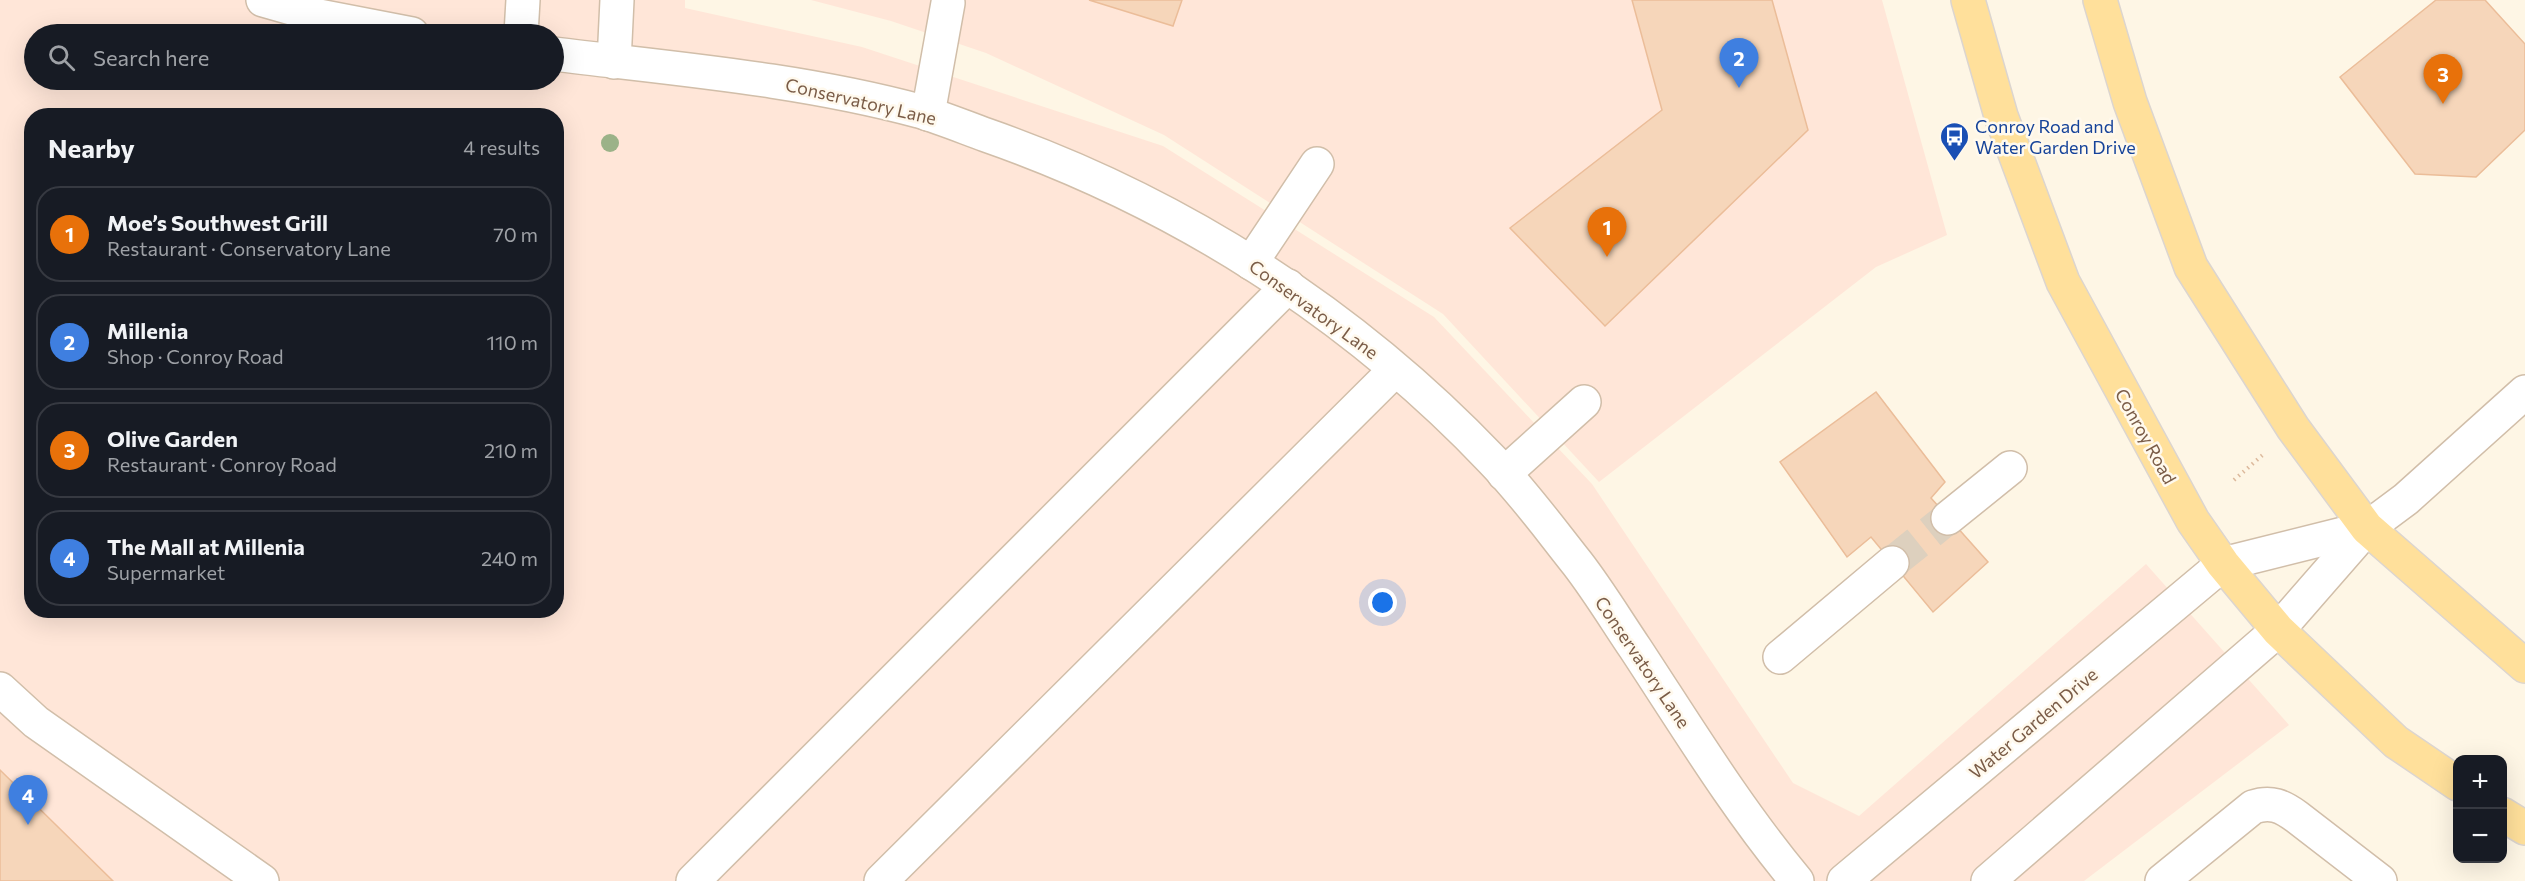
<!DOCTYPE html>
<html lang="en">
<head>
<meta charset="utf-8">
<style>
  body { margin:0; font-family:Commissioner,sans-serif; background:#20242c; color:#f1f3f6 }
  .controls { position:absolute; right:18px; bottom:18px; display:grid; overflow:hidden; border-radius:12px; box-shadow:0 6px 24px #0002 }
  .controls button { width:54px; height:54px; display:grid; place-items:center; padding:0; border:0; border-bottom:2px solid #363941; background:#171b24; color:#f1f3f6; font:30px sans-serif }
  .you { position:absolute; left:1383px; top:603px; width:21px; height:21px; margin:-15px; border:4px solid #fff; border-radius:50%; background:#1a73e8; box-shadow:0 0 0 9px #1a73e833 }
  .badge { display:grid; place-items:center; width:39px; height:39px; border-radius:50%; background:#1a73e8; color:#fff; font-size:20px; font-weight:700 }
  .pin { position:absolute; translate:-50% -50px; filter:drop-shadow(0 2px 3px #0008) }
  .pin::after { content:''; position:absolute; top:32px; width:21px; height:18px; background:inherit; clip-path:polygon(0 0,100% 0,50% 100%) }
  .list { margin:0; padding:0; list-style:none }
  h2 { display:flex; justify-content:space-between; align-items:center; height:78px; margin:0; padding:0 24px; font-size:26px }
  h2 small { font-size:20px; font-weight:400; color:#9ea1a6 }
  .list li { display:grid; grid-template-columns:39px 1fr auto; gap:18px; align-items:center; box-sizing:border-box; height:96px; margin:0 12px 12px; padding:0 12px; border:2px solid #363941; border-radius:24px }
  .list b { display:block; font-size:22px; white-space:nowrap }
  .list p { margin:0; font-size:20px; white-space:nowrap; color:#9ea1a6 }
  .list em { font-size:20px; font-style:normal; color:#9ea1a6 }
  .icon { flex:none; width:33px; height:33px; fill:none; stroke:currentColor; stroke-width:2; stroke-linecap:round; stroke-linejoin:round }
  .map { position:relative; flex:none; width:2525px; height:881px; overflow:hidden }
  .search { position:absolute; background:#171b24; box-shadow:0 6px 24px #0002; left:24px; top:24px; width:540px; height:66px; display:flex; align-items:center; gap:15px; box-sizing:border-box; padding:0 21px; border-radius:33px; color:#9ea1a6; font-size:22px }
  .panel { position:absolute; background:#171b24; box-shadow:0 6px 24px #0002; left:24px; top:108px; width:540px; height:510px; border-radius:24px }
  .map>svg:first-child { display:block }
  .commercial { fill:#ffe6d8; fill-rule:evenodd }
  .building { fill:#f6d6ba; stroke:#ebbd99; stroke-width:1.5 }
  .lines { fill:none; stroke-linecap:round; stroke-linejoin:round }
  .minor-tunnel { stroke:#ddd0be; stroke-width:33; stroke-dasharray:33 16; stroke-linecap:butt }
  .minor-casing { stroke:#d1bea9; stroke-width:36 }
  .major-casing { stroke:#dcd5cf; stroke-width:36 }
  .path { stroke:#dcb99c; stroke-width:4; stroke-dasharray:1.5 4.5; stroke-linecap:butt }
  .minor { stroke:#fff; stroke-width:33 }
  .major { stroke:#ffe09b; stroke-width:33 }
  .tree { fill:#9bb288 }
  .labels { text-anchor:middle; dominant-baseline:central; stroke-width:5; stroke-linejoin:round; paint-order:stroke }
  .street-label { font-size:18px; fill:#7a5c47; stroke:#fff9ed }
  .transit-label { font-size:18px; fill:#164399; stroke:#fff9ed; text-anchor:start }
</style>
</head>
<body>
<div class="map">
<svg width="2525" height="881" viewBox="0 0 2525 881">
  <rect width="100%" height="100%" fill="#fef6e5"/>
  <!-- commercial -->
  <g class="commercial">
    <path d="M0,0H685V8L862,47L1163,146L1434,317L1592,484L1793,783L1859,816L2146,564L2289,725L2084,881H0ZM34,34H554V80H34ZM32,116H556V610H32Z"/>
    <polygon points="811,0 1882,0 1947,235 1876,267 1599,482 1443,314 1164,135 986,53 891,21"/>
  </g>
  <!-- building -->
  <g class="building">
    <polygon points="1089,0 1182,0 1173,26"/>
    <polygon points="1632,0 1772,0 1808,130 1605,326 1510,228 1662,110"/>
    <polygon points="2436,0 2485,0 2525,44 2525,130 2476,177 2415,174 2340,77"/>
    <polygon points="1876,392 1945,482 1931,498 1988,562 1933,612 1871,537 1847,557 1780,462"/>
    <polygon points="0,770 113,881 0,881"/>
  </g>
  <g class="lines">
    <!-- minor-tunnel -->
    <polyline class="minor-tunnel" points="1892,563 1948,518"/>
    <defs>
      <g id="minor">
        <polyline points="263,0 319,16 412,34"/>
        <polyline points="521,34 523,0"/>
        <path d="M554,54C676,69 800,79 919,111C942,118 964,127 986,135C1178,202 1352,313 1492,460C1523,492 1550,529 1577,563C1598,590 1616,620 1635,648C1687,727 1736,808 1797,881"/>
        <polyline points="614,62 617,0"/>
        <polyline points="928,114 948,3"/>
        <polyline points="1251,263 1317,164"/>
        <polyline points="1504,474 1584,402"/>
        <polyline points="1948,518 2010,468"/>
        <polyline points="1780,657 1892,563"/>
        <polyline points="0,689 36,722 262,881"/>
        <polyline points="693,881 1288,286"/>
        <polyline points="881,881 1395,370"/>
        <polyline points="1844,881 2223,564 2367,528"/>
        <polyline points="1988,881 2278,630 2367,528 2406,499 2525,392"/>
        <path d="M2162,881L2253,807C2271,801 2282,806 2297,817L2380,881"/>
      </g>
      <g id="major">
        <polyline points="1968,0 2001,116 2063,282 2193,521 2223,564 2278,630 2396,742 2458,784"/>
        <polyline points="2100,0 2130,102 2191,267 2293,428 2367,528 2525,666"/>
        <polyline points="2502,814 2525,828"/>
      </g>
    </defs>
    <!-- minor casing -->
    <use href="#minor" class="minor-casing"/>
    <!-- major casing -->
    <use href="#major" class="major-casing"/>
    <!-- path -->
    <polyline class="path" points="2234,480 2265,453"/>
    <!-- minor -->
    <use href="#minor" class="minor"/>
    <!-- major -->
    <use href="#major" class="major"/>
  </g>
  <!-- trees -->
  <circle class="tree" cx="610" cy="143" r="9"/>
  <!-- icons -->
  <defs>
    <symbol id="bus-pin" viewBox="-11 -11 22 30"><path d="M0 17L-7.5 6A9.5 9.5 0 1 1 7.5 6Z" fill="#1a4fb4" stroke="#fff9ed"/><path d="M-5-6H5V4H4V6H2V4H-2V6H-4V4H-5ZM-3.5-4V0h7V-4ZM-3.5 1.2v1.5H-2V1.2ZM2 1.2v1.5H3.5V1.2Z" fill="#fff"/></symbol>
  </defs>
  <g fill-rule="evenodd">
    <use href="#bus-pin" x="1938" y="120" width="33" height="45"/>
  </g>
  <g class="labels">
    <!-- street labels -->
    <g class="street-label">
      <text transform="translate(861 101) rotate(13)">Conservatory Lane</text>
      <text transform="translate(1314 309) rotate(36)">Conservatory Lane</text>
      <text transform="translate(2146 436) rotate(61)">Conroy Road</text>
      <text transform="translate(1643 662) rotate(56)">Conservatory Lane</text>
      <text transform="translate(2033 723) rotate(-40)">Water Garden Drive</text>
    </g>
    <!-- transit labels -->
    <g class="transit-label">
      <text x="1975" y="126">Conroy Road and<tspan x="1975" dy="21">Water Garden Drive</tspan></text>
    </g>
  </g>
</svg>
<div class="controls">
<button>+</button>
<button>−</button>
</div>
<div class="you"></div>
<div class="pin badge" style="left:1607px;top:257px;background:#e8710a">1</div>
<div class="pin badge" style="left:1739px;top:88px;background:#3f7fe0">2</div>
<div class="pin badge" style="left:2443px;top:104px;background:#e8710a">3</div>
<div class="pin badge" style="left:28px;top:825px;background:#3f7fe0">4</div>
<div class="search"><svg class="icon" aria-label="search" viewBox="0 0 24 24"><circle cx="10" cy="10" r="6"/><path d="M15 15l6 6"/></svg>Search here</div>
<section class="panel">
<h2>Nearby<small>4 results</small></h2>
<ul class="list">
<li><span class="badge" style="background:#e8710a">1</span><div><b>Moe’s Southwest Grill</b><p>Restaurant · Conservatory Lane</p></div><em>70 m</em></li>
<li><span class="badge" style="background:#3f7fe0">2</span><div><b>Millenia</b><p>Shop · Conroy Road</p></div><em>110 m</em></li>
<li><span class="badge" style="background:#e8710a">3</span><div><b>Olive Garden</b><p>Restaurant · Conroy Road</p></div><em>210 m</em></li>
<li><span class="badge" style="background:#3f7fe0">4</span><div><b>The Mall at Millenia</b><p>Supermarket</p></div><em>240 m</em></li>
</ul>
</section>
</div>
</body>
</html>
